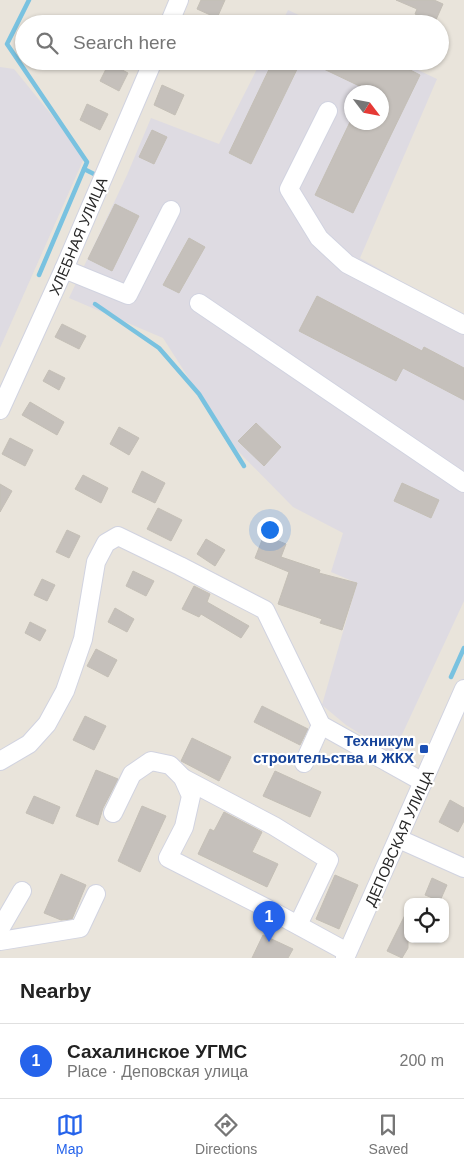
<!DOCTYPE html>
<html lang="en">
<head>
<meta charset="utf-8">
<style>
  body { margin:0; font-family:Helvetica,sans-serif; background:#f2f2f2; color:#222 }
  .controls { position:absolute; right:15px; bottom:15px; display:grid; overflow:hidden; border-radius:10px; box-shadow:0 1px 4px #0004 }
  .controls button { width:45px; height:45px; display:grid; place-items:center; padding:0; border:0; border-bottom:1px solid #e0e0e0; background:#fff; color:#222; font:25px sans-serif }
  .compass { position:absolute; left:344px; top:85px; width:45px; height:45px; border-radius:50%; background:#fff; box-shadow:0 1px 4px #0004; rotate:122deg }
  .you { position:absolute; left:269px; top:529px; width:18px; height:18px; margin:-12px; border:4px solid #fff; border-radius:50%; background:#1a73e8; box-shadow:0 0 0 8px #1a73e833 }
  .badge { display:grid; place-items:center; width:32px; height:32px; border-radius:50%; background:#2563eb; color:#fff; font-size:16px; font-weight:700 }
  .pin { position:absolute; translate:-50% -41px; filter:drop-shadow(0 1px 2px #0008) }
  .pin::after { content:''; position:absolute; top:26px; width:18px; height:15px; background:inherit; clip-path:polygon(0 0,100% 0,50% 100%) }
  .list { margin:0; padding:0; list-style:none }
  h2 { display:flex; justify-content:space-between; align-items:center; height:65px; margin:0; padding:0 20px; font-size:21px }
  h2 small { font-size:16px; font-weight:400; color:#767676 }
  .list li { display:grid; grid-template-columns:32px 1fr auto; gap:15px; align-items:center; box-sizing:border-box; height:75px; padding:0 20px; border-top:1px solid #e0e0e0 }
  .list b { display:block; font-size:19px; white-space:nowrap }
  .list p { margin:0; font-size:16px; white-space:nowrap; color:#767676 }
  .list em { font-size:16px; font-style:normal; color:#767676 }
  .icon { flex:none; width:28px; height:28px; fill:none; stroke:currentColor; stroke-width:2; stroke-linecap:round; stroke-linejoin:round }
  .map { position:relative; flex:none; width:464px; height:958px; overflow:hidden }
  .search { position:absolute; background:#fff; box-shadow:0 1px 4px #0004; left:15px; right:15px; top:15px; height:55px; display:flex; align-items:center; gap:12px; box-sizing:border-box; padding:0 18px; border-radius:28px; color:#767676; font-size:19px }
  .sheet { height:140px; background:#fff }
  nav { display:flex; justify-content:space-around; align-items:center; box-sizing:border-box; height:70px; border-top:1px solid #e0e0e0; background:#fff; font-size:14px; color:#767676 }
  nav a { display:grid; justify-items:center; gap:2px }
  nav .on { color:#2563eb }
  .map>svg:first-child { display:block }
  .industrial { fill:#dedbe2; fill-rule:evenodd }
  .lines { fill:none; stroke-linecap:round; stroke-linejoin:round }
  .stream { stroke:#79c2e0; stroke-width:4.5 }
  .building { fill:#c5c0bb; stroke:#c4bfb6 }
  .minor-casing { stroke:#d1d3e0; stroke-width:20 }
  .minor { stroke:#fff; stroke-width:18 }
  .transit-dot { fill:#1a4fb4; stroke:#fff; stroke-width:2 }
  .labels { text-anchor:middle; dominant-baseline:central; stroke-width:4.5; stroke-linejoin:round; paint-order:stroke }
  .street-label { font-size:15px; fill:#282828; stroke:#fff }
  .transit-label { font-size:15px; font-weight:bold; fill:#164399; stroke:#fff; text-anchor:end }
</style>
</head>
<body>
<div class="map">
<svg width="464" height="958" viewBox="0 0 464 958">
  <rect width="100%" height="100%" fill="#e9e4db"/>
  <!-- industrial -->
  <g class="industrial">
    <polygon points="288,10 318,24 281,24"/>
    <path d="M261,61H399L437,79L360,258L464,317V601L393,754L346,725L322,705L357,583L331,572L343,533L293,507L231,444L163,338L69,298L127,175L151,118L219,144ZM352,92H382V122H352Z"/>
    <polygon points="0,67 14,69 85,156 0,348"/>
  </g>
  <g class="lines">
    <!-- stream -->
    <g class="stream">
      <polyline points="29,0 7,44 87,162 39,275"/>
      <polyline points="84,169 94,174"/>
      <polyline points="95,304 159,348 199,394 244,466"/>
      <polyline points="451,677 464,648"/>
    </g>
  </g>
  <!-- building -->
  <g class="building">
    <polygon points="201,0 225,0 217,18 197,9"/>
    <polygon points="396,0 434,0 443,4 435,22 415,14 417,9"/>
    <polygon points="273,61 301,61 251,164 229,153"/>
    <polygon points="307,61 393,61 420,75 353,213 315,195 350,122 382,122 382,92 372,92"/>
    <polygon points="109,63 128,73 119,91 100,81"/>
    <polygon points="162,85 184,95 175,115 154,105"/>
    <polygon points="87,104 108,114 100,130 80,120"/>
    <polygon points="152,130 167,137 154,164 139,157"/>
    <polygon points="115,204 139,216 112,271 88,259"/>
    <polygon points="189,238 205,247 179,293 163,285"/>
    <polygon points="317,296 422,351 424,347 464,368 464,400 403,368 396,381 299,331"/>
    <polygon points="62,324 86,336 79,349 55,337"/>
    <polygon points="49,370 65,378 59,390 43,381"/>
    <polygon points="30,402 64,422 57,435 22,415"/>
    <polygon points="256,423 281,447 264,466 238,441"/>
    <polygon points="119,427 139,438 129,455 110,444"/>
    <polygon points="10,438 33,450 25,466 2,454"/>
    <polygon points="142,471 165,483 155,503 132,492"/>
    <polygon points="83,475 108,488 101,503 75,489"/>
    <polygon points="402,483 439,500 431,518 394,501"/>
    <polygon points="0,484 12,491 0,512"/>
    <polygon points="158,508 182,520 171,541 147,529"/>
    <polygon points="67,530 80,536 69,558 56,552"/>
    <polygon points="264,535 286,544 281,557 320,570 319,573 357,583 342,630 320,623 322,619 278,604 289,572 255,558"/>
    <polygon points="206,539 225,550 215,566 197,554"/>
    <polygon points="133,571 154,581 146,596 126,586"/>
    <polygon points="42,579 55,585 47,601 34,595"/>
    <polygon points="194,586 210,594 207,602 249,626 241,638 201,614 199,617 182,609"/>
    <polygon points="115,608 134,619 127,632 108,622"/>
    <polygon points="30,622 46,630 40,641 25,633"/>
    <polygon points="96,649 117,660 108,677 87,666"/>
    <polygon points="262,706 308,729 300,745 254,722"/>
    <polygon points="85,716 106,726 94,750 73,740"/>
    <polygon points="192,738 231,757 219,781 181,761"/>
    <polygon points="96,770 118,779 103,808 98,825 76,816"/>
    <polygon points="275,771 321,792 310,817 263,796"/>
    <polygon points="34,796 60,807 53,824 26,813"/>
    <polygon points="450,800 464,808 464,821 458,832 439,822"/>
    <polygon points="142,806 166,816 140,872 118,861"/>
    <polygon points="224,812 262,832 252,852 278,864 267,887 198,854 210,829 214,831"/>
    <polygon points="61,874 86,885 72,919 61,920 44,913"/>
    <polygon points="335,875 358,885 339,929 316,919"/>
    <polygon points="432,878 447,885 440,901 425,895"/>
    <polygon points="408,909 408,948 402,958 387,951"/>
    <polygon points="263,935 293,949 288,958 252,958"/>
  </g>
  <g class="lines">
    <defs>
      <g id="minor">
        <polyline points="169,24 179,0"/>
        <polyline points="328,111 289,189 319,238 347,264 464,325"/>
        <polyline points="64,269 128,295 171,210"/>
        <polyline points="199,303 464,483"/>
        <polyline points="0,410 64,269 153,61"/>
        <polyline points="0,761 29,744 47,724 65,691 83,639 96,562 106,543 118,536 180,566 265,610 321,725 423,782"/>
        <polyline points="304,763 321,725"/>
        <polyline points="183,778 274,826 329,860 298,925"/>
        <polyline points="113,813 132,774 151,761 170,765 183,778 191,796 184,827 168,858 270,910 347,952"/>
        <polyline points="399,839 464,868"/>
        <polyline points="0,929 22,891"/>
        <polyline points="0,941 80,928 96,894"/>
        <polyline points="345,958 464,689"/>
      </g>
    </defs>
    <!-- minor casing -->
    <use href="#minor" class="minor-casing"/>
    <!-- minor -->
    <use href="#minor" class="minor"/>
  </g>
  <!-- markers -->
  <rect class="transit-dot" x="419" y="744" width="10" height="10" rx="2.5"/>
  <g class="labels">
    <!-- street labels -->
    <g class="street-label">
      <text transform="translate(78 236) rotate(-67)">ХЛЕБНАЯ УЛИЦА</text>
      <text transform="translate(399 838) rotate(-66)">ДЕПОВСКАЯ УЛИЦА</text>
    </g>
    <!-- transit labels -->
    <g class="transit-label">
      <text x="414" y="740">Техникум<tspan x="414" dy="17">строительства и ЖКХ</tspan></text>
    </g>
  </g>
</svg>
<div class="controls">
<button><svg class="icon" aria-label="locate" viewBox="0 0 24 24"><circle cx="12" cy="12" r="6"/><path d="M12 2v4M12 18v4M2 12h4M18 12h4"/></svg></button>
</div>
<svg class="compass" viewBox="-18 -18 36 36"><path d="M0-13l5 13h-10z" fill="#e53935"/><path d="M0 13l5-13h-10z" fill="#767676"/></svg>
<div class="you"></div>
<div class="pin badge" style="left:269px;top:942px">1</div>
<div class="search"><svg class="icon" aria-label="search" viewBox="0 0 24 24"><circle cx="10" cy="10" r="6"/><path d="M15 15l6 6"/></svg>Search here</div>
</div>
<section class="sheet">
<h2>Nearby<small></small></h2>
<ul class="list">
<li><span class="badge">1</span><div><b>Сахалинское УГМС</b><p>Place · Деповская улица</p></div><em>200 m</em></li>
</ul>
</section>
<nav>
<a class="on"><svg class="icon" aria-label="map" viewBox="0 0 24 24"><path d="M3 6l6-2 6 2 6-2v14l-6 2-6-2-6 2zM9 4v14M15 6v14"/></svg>Map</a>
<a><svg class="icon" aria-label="directions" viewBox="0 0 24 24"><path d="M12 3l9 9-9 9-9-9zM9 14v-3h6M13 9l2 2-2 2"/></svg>Directions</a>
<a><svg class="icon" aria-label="saved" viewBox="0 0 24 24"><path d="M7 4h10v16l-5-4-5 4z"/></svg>Saved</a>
</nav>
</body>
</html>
